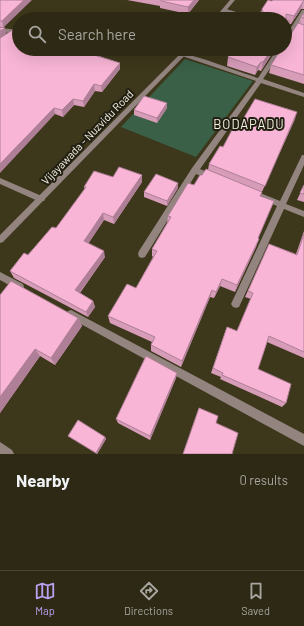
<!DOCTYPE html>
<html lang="en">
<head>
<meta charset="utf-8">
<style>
  body { margin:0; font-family:Barlow,sans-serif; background:#36311d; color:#f1f3f6 }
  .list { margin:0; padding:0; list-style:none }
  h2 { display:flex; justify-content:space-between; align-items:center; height:52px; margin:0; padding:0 16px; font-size:17px }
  h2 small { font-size:13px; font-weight:400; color:#a7a6a0 }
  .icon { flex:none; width:22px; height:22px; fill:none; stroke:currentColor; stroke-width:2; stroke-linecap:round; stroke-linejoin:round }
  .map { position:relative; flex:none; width:304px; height:454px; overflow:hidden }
  .search { position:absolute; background:#2e2914; box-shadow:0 4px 16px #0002; left:12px; right:12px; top:12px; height:44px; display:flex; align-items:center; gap:10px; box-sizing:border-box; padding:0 14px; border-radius:22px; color:#a7a6a0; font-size:15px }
  .sheet { height:116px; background:#2e2914 }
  nav { display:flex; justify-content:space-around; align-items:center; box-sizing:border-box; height:56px; border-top:1px solid #494534; background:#2e2914; font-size:11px; color:#a7a6a0 }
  nav a { display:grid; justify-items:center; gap:2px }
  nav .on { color:#bca0f2 }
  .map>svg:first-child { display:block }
  .green { fill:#3a6047 }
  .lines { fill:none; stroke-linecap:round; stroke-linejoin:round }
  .minor { fill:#938480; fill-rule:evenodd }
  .tertiary { fill:#938480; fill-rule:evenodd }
  .wall { fill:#d69cb8 }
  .shaded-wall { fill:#ae7f96 }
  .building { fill:#f9b5d6; stroke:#ae7f96 }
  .labels { text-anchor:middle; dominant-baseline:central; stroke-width:4; stroke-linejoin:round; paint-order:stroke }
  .street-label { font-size:11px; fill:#f6f2e2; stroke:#211f12 }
  .quarter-label { font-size:13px; letter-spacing:1px; fill:#f6f2e2; stroke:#211f12 }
</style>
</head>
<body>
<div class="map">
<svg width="304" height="454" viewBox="0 0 304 454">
  <rect width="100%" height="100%" fill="#3d371b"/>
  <!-- green -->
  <polygon class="green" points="185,59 253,81 196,157 121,127"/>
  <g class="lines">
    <!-- minor -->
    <g class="minor">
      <polygon points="222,9 226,9 260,19 252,19 222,11"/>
      <polygon points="302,10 304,10 304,15 288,41 285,43 285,37"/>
      <polygon points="0,28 19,30 19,34 0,32"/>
      <path d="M152,49C184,49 227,68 258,78L277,49H283L263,79L304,93V97L261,83L200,169L214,175L215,177L214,179H208L196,174L145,257L142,258L139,257L138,254L139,251L192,168L256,81L182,56Z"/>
      <polygon points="302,155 304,155 304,165 286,204 304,211 304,217 284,209 239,307 236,308 233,307 231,304 277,206 247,194 246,192 250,189 280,201"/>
      <polygon points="0,178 44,197 45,199 44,201 38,201 0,184"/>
      <polygon points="0,272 23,284 24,287 23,290 20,291 0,280"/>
      <polygon points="71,310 304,434 304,446 68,317 66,314 68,311"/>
      <polygon points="0,442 12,450 14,454 0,454"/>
    </g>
    <!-- tertiary -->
    <g class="tertiary">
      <polygon points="230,0 235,0 219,19 214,19"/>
      <polygon points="185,49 191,49 3,242 0,243 0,235"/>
    </g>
  </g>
  <!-- wall -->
  <g class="wall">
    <polygon points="0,0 4,27 0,27"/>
    <polygon points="127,0 199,0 188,14 160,8 160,6"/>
    <polygon points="304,0 304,9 301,9 291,24 289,24 287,32 287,36 291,34 299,23 301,17 304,13 304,84 269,73 271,65 285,49 285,19 261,12 262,9 272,1"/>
    <polygon points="6,34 19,49 95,49 93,54 120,63 120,69 102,92 95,91 84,107 74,105 63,117 55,114"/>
    <polygon points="275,49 261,71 258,70 255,75 227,66 228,57"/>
    <polygon points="167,108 157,123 134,115 134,110"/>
    <polygon points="295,119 260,196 274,201 258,239 256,247 235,292 220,286 214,298 210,297 181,367 151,351 151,345 152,342 110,323 108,316 136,288 153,257 152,256 152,249 167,223 168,216 202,175 208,170 209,164 236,131"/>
    <polygon points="142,175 142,182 114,224 104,220 88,244 105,257 80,293 93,301 95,307 88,317 14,278 10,271 56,228 85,190 84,187"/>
    <polygon points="304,185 304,202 297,200"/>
    <polygon points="178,188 167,206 144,197 144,192"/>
    <polygon points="304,231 304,358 267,342 258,369 286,403 282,407 220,379 221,377 211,373 227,327 237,331 251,299 245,297 269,244 296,254"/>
    <polygon points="0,295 78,318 82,326 55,365 40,356 0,413"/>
    <polygon points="177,373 176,378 150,440 118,423 116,419"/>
    <polygon points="68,436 105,437 106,439 97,454 70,437"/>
  </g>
  <!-- shaded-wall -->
  <g class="shaded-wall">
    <polygon points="24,0 32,0 4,27 2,21"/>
    <polygon points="194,0 199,0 188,14 188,7"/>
    <polygon points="303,1 301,9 291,24 294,16"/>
    <polygon points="290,21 288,30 285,34 286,28"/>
    <polygon points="5,28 6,34 0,38 0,31"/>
    <polygon points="92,49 95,49 92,60 91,54"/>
    <polygon points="272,49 275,49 261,71 263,62"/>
    <polygon points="261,62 258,70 255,75 257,67"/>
    <polygon points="120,63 120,69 102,92 101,86"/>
    <polygon points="94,84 95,91 84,107 83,101"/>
    <polygon points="73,99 74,105 63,117 62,110"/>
    <polygon points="167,103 167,108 157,123 157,118"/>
    <polygon points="54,108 55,114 0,173 0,164"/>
    <polygon points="297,112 295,119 262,192 265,186"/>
    <polygon points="142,175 142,182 114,224 113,217"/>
    <polygon points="178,183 178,188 167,206 167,201"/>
    <polygon points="103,213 104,220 85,248 84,241"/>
    <polygon points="259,239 256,247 235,292 237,285"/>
    <polygon points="104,251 105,257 77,296 75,290"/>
    <polygon points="222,279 220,286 214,298 216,292"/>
    <polygon points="212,290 210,297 181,367 182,361"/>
    <polygon points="93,301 95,307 88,317 86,312"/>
    <polygon points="78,318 82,326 55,365 51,358"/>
    <polygon points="35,349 40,356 0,413 0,397"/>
    <polygon points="177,373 176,378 150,440 150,436"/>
    <polygon points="105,437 106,439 97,454 96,453"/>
  </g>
  <!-- building -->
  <g class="building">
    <polygon points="0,0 24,0 2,21 0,21"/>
    <polygon points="161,0 194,0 188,7 161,1"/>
    <polygon points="268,0 272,1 273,0 304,0 294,16 286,14 286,20 290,21 286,28 287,36 291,34 298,23 304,25 304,75 271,65 281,49 285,49 285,44 287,41 285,39 285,19 255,19 260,12 263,12 262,9"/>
    <polygon points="304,13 304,18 301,17"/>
    <polygon points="0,27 5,28 0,31"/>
    <polygon points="14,29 19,30 19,49 92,49 91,54 120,63 101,86 94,84 83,101 73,99 62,110 54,108 0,164 0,38"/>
    <polygon points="234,49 272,49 263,62 261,62 257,67 228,57"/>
    <polygon points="144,96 167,103 157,118 134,110"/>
    <polygon points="255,99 297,112 265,186 209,164 220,146 223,147 232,130 236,131"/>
    <polygon points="119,167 142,175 113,217 103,213 84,241 104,251 75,290 93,301 86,312 10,271 24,253 28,255 52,227 56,228 86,187 84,187 94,171 113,177"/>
    <polygon points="206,169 262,192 260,196 274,201 258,238 259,239 237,285 222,279 216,292 212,290 182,361 151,345 155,337 108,316 127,284 136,288 157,251 152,249 171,217 168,216 188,183 194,185 200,175 202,175"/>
    <polygon points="156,174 178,183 167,201 144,192"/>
    <polygon points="304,185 304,194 300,193"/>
    <polygon points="304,234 304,352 269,336 258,369 291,384 286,403 222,375 223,373 213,368 227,327 237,331 253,293 248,291 269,244 297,255"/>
    <polygon points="11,281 78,318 51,358 35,349 0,397 0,295"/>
    <polygon points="146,356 177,373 150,436 116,419"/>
    <polygon points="199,408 218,416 216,423 238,433 232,454 183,454"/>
    <polygon points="78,420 105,437 96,453 68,436"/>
  </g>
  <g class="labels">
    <!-- street labels -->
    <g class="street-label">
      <text transform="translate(87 137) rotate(-46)">Vijayawada - Nuzvidu Road</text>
    </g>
    <!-- quarter labels -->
    <g class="quarter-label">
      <text x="249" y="124">BODAPADU</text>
    </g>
  </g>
</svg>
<div class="search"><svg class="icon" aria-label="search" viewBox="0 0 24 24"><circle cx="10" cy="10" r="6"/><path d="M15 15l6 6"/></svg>Search here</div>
</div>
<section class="sheet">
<h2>Nearby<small>0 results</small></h2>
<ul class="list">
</ul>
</section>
<nav>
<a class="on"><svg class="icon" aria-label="map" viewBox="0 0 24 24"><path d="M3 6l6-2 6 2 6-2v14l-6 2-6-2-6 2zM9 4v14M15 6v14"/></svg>Map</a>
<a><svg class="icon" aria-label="directions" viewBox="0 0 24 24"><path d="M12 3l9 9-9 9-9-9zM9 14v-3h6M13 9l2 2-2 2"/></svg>Directions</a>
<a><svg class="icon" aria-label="saved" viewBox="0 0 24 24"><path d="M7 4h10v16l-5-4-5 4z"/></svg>Saved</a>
</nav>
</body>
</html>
